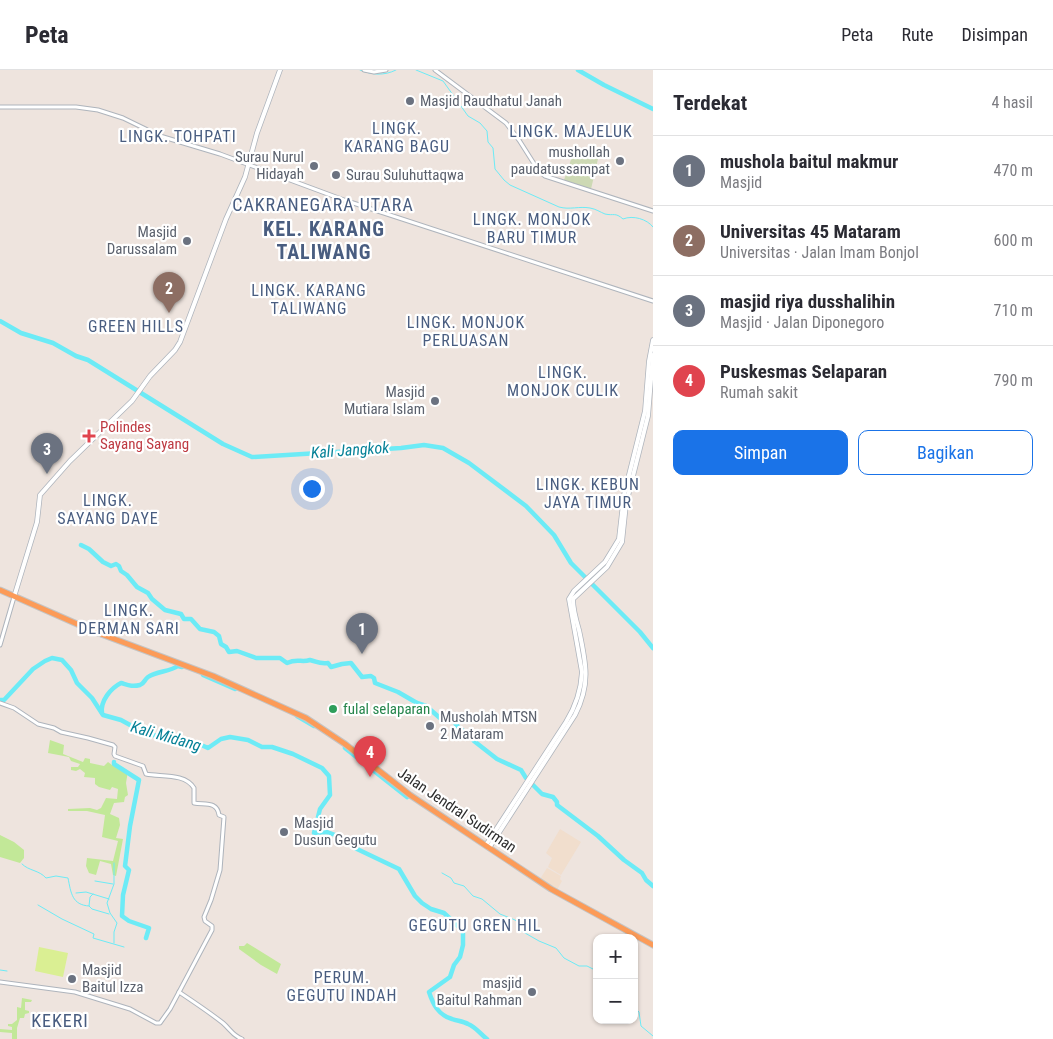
<!DOCTYPE html>
<html lang="id">
<head>
<meta charset="utf-8">
<style>
  body { margin:0; font-family:"Roboto Condensed",sans-serif; background:#f2f2f3; color:#2b2b33 }
  .controls { position:absolute; right:15px; bottom:15px; display:grid; overflow:hidden; border-radius:10px; box-shadow:0 1px 4px #0004 }
  .controls button { width:45px; height:45px; display:grid; place-items:center; padding:0; border:0; border-bottom:1px solid #e1e1e2; background:#fff; color:#2b2b33; font:25px sans-serif }
  .you { position:absolute; left:311px; top:418px; width:18px; height:18px; margin:-12px; border:4px solid #fff; border-radius:50%; background:#1a73e8; box-shadow:0 0 0 8px #1a73e833 }
  .badge { display:grid; place-items:center; width:32px; height:32px; border-radius:50%; background:#1a73e8; color:#fff; font-size:16px; font-weight:700 }
  .pin { position:absolute; translate:-50% -41px; filter:drop-shadow(0 1px 2px #0008) }
  .pin::after { content:''; position:absolute; top:26px; width:18px; height:15px; background:inherit; clip-path:polygon(0 0,100% 0,50% 100%) }
  .list { margin:0; padding:0; list-style:none }
  h2 { display:flex; justify-content:space-between; align-items:center; height:65px; margin:0; padding:0 20px; font-size:21px }
  h2 small { font-size:16px; font-weight:400; color:#7c7c81 }
  .list li { display:grid; grid-template-columns:32px 1fr auto; gap:15px; align-items:center; box-sizing:border-box; height:70px; padding:0 20px; border-top:1px solid #e1e1e2 }
  .list b { display:block; font-size:19px; white-space:nowrap }
  .list p { margin:0; font-size:16px; white-space:nowrap; color:#7c7c81 }
  .list em { font-size:16px; font-style:normal; color:#7c7c81 }
  .actions { display:flex; gap:10px; padding:15px 20px }
  .actions a { flex:1; padding:11px 0; border:1px solid #1a73e8; border-radius:10px; text-align:center; font-size:18px; color:#1a73e8 }
  .actions .main { background:#1a73e8; color:#fff }
  .map { position:relative; flex:none; width:653px; height:969px; overflow:hidden }
  header { display:flex; align-items:center; gap:30px; box-sizing:border-box; height:70px; padding:0 25px; background:#fff; border-bottom:1px solid #e1e1e2 }
  header strong { font-size:24px }
  nav { display:flex; gap:28px; margin-inline-start:auto; font-size:18px }
  main { display:flex }
  aside { flex:1; background:#fff }
  .map>svg:first-child { display:block }
  .education { fill:#f1decd }
  .green { fill:#c2e898 }
  .cemetery { fill:#cdd9b4 }
  .pitch { fill:#daef93 }
  .lines { fill:none; stroke-linecap:round; stroke-linejoin:round }
  .stream { stroke:#6cebf6; stroke-width:1 }
  .river { stroke:#6cebf6; stroke-width:4.5 }
  .tertiary-casing { stroke:#aeb4bc; stroke-width:5 }
  .secondary-casing { stroke:#aeb4bc; stroke-width:5.5 }
  .trunk-casing { stroke:#c4c4c4; stroke-width:7 }
  .tertiary { stroke:#fff; stroke-width:3 }
  .secondary { stroke:#fff; stroke-width:4 }
  .trunk { stroke:#fc9b58; stroke-width:5 }
  .worship-dot { fill:#6b7280; stroke:#fff; stroke-width:2 }
  .health-dot { fill:#e0444e; stroke:#fff; stroke-width:2 }
  .leisure-dot { fill:#2e9e5b; stroke:#fff; stroke-width:2 }
  .labels { text-anchor:middle; dominant-baseline:central; stroke-width:4.5; stroke-linejoin:round; paint-order:stroke }
  .worship-label { font-size:15px; fill:#5b616d; stroke:#fff; text-anchor:start }
  .health-label { font-size:15px; fill:#be3a42; stroke:#fff; text-anchor:start }
  .leisure-label { font-size:15px; fill:#27864d; stroke:#fff; text-anchor:start }
  .street-label { font-size:15px; fill:#2c2c2c; stroke:#fff }
  .neighbourhood-label { font-size:16px; letter-spacing:1px; fill:#495d80; stroke:#fff }
  .water-label { font-size:16px; font-style:italic; fill:#078298; stroke:#fff }
  .quarter-label { font-size:18px; letter-spacing:1px; fill:#495d80; stroke:#fff }
  .district-label { font-size:20px; font-weight:bold; letter-spacing:1px; fill:#495d80; stroke:#fff }
</style>
</head>
<body>
<header>
<strong>Peta</strong>
<nav><a>Peta</a><a>Rute</a><a>Disimpan</a></nav>
</header>
<main>
<div class="map">
<svg width="653" height="969" viewBox="0 0 653 969">
  <rect width="100%" height="100%" fill="#eee4de"/>
  <!-- education -->
  <g class="education">
    <polygon points="560,759 581,772 561,805 548,797 552,788 546,783"/>
    <polygon points="547,798 561,806 560,809 562,811 557,820 540,809"/>
  </g>
  <!-- green -->
  <g class="green">
    <polygon points="50,670 64,675 63,684 83,692 85,688 90,689 90,693 104,696 108,692 112,695 117,694 128,701 126,713 128,725 125,727 124,732 114,733 110,744 119,748 120,755 116,768 123,769 116,806 113,805 111,794 100,791 96,805 89,803 86,796 87,788 113,791 118,771 102,767 105,745 87,741 68,741 68,739 90,738 97,740 101,738 106,728 117,729 118,719 112,717 110,720 99,717 95,714 95,708 84,707 85,703 80,699 76,701 71,700 71,697 78,697 80,694 71,691 69,687 48,683"/>
    <polygon points="0,765 14,772 24,780 24,788 20,793 0,787"/>
    <polygon points="247,873 281,894 277,904 261,895 239,879 239,876 244,876"/>
    <polygon points="22,928 32,930 31,932 25,932 25,940 29,941 29,943 25,944 24,948 20,948 17,958 17,969 12,969 12,963 0,962 0,959 12,960 12,957 8,956 8,954 12,954 17,950 17,937 21,938"/>
  </g>
  <!-- cemetery -->
  <polygon class="cemetery" points="575,78 599,85 596,97 599,98 598,103 595,102 591,119 564,110"/>
  <!-- pitch -->
  <polygon class="pitch" points="39,877 68,883 63,907 35,901"/>
  <g class="lines">
    <!-- stream -->
    <g class="stream">
      <path d="M360,0C372,5 384,6 396,0"/>
      <path d="M416,0L443,11L468,46L480,53L487,61L488,72L493,78L495,99L504,110L510,115L559,137C570,140 579,136 590,138C596,139 600,142 605,144C614,146 615,142 623,149C633,145 647,149 653,157"/>
      <path d="M22,794C29,801 39,800 46,808L56,806L68,808C71,823 72,835 89,836"/>
      <polyline points="442,803 451,808 454,813 464,816 473,826 482,829 500,844 515,850 518,852 518,859 539,871 556,878 564,888 579,896 587,896 597,901"/>
      <polyline points="95,811 113,814"/>
      <polyline points="76,823 86,822 109,829"/>
      <polyline points="93,824 90,827 89,836 92,839 109,844"/>
      <polyline points="38,835 62,849 94,864 93,868 124,877"/>
      <polyline points="114,873 114,862 117,853 110,843 107,833 114,814 114,793"/>
      <polyline points="0,900 7,901"/>
      <polyline points="634,937 639,942 641,956 653,966"/>
    </g>
    <!-- river -->
    <g class="river">
      <polyline points="578,0 604,15 653,39"/>
      <polyline points="0,251 21,263 53,273 76,286 88,290 223,374 252,387 401,378 424,375 443,378 469,393 526,436 554,465 571,493 640,562 653,578"/>
      <path d="M81,475L89,479L103,492L111,496L116,494L119,496L121,501L127,505L137,517L148,523L152,529L165,540L181,544L184,549H191L200,559L214,562L219,566L221,574L226,577L229,582L237,581L256,588H280L287,593C298,588 301,593 310,590C318,592 319,594 328,593L331,597L342,594L351,593L362,607L371,606L374,608L375,613L398,622L417,633L426,636L440,648L454,652L460,659L471,665L474,671L497,689L521,700L526,708L542,724L553,727L557,732V735L598,766L624,790L642,803L646,810L653,816"/>
      <polyline points="203,605 235,619"/>
      <path d="M0,630H4L33,599L45,591L52,588L62,590L71,600L77,613L92,628L103,645L121,650L141,661L163,668L199,674L208,678L221,669L230,667L248,670L262,677H272L293,684L322,698L329,706L330,725L320,739L314,763L327,762L335,765L357,779L399,799L415,826L422,833L431,839L444,843L459,857L463,862V875L460,887L454,895L450,907L429,922C433,934 438,945 452,949C457,951 463,951 468,954C476,957 480,964 487,969"/>
      <path d="M102,643C100,631 111,618 121,613C128,615 132,617 140,615C145,613 144,610 148,607C157,601 169,602 178,596L182,597"/>
      <polyline points="297,646 314,656"/>
      <polyline points="345,678 407,727"/>
      <polyline points="114,692 114,694 139,710 130,756 125,796 129,800 123,825 122,846 129,851 149,858 146,868"/>
    </g>
    <defs>
      <g id="tertiary">
        <polyline points="364,0 374,2 386,0"/>
        <polyline points="435,0 506,53 519,70 538,100 545,106 653,141"/>
        <polyline points="0,37 76,37 98,40 123,48 160,66 220,84 344,130 653,231"/>
        <polyline points="0,575 14,527"/>
        <path d="M0,633L14,638L38,654L54,658L61,662L88,668L113,675L115,677L114,684L115,686L143,696L146,704C161,707 185,703 194,718V733C205,735 217,731 219,745L224,747L220,800L211,830L204,847L205,851L212,856V860L170,939L160,953H156L130,939L75,922L0,912"/>
        <path d="M179,922C194,932 209,942 223,953C230,959 233,966 242,969"/>
      </g>
      <g id="secondary">
        <polyline points="14,527 37,452 40,425 70,391 132,331 150,306 175,280 180,272 226,149 245,107 257,63 280,0"/>
        <path d="M486,775L566,652C576,636 581,621 582,602L569,529L574,521L605,492L619,469L624,425L645,341L649,291L653,270"/>
        <path d="M489,778L575,645C591,614 586,593 579,560C576,550 573,540 573,529L607,497L622,472L626,434L648,346L653,285"/>
      </g>
      <polyline id="trunk" points="0,520 93,561 213,606 306,648 345,674 410,725 551,819 653,875"/>
    </defs>
    <!-- tertiary casing -->
    <use href="#tertiary" class="tertiary-casing"/>
    <!-- secondary casing -->
    <use href="#secondary" class="secondary-casing"/>
    <!-- trunk casing -->
    <use href="#trunk" class="trunk-casing"/>
    <!-- tertiary -->
    <use href="#tertiary" class="tertiary"/>
    <!-- secondary -->
    <use href="#secondary" class="secondary"/>
    <!-- trunk -->
    <use href="#trunk" class="trunk"/>
  </g>
  <!-- markers -->
  <g class="worship-dot">
    <circle cx="410" cy="31" r="5"/>
    <circle cx="620" cy="91" r="5"/>
    <circle cx="314" cy="96" r="5"/>
    <circle cx="336" cy="105" r="5"/>
    <circle cx="187" cy="171" r="5"/>
    <circle cx="435" cy="331" r="5"/>
    <circle cx="430" cy="656" r="5"/>
    <circle cx="284" cy="762" r="5"/>
    <circle cx="72" cy="909" r="5"/>
    <circle cx="532" cy="922" r="5"/>
  </g>
  <path class="health-dot" d="M86.5 358.5h5v5h5v5h-5v5h-5v-5h-5v-5h5z"/>
  <circle class="leisure-dot" cx="333" cy="639" r="5"/>
  <g class="labels">
    <!-- worship labels -->
    <g class="worship-label">
      <text x="420" y="31">Masjid Raudhatul Janah</text>
      <text x="610" y="82" text-anchor="end">mushollah<tspan x="610" dy="17">paudatussampat</tspan></text>
      <text x="304" y="87" text-anchor="end">Surau Nurul<tspan x="304" dy="17">Hidayah</tspan></text>
      <text x="346" y="105">Surau Suluhuttaqwa</text>
      <text x="177" y="162" text-anchor="end">Masjid<tspan x="177" dy="17">Darussalam</tspan></text>
      <text x="425" y="322" text-anchor="end">Masjid<tspan x="425" dy="17">Mutiara Islam</tspan></text>
      <text x="440" y="647">Musholah MTSN<tspan x="440" dy="17">2 Mataram</tspan></text>
      <text x="294" y="753">Masjid<tspan x="294" dy="17">Dusun Gegutu</tspan></text>
      <text x="82" y="900">Masjid<tspan x="82" dy="17">Baitul Izza</tspan></text>
      <text x="522" y="913" text-anchor="end">masjid<tspan x="522" dy="17">Baitul Rahman</tspan></text>
    </g>
    <!-- health labels -->
    <g class="health-label">
      <text x="100" y="357">Polindes<tspan x="100" dy="17">Sayang Sayang</tspan></text>
    </g>
    <!-- leisure labels -->
    <g class="leisure-label">
      <text x="343" y="639">fulal selaparan</text>
    </g>
    <!-- street labels -->
    <g class="street-label">
      <text transform="translate(457 740) rotate(34)">Jalan Jendral Sudirman</text>
    </g>
    <!-- neighbourhood labels -->
    <g class="neighbourhood-label">
      <text x="397" y="58">LINGK.<tspan x="397" dy="18">KARANG BAGU</tspan></text>
      <text x="571" y="61">LINGK. MAJELUK</text>
      <text x="178" y="66">LINGK. TOHPATI</text>
      <text x="532" y="149">LINGK. MONJOK<tspan x="532" dy="18">BARU TIMUR</tspan></text>
      <text x="309" y="220">LINGK. KARANG<tspan x="309" dy="18">TALIWANG</tspan></text>
      <text x="466" y="252">LINGK. MONJOK<tspan x="466" dy="18">PERLUASAN</tspan></text>
      <text x="136" y="256">GREEN HILLS</text>
      <text x="563" y="302">LINGK.<tspan x="563" dy="18">MONJOK CULIK</tspan></text>
      <text x="588" y="414">LINGK. KEBUN<tspan x="588" dy="18">JAYA TIMUR</tspan></text>
      <text x="108" y="430">LINGK.<tspan x="108" dy="18">SAYANG DAYE</tspan></text>
      <text x="129" y="540">LINGK.<tspan x="129" dy="18">DERMAN SARI</tspan></text>
      <text x="475" y="855">GEGUTU GREN HIL</text>
      <text x="342" y="907">PERUM.<tspan x="342" dy="18">GEGUTU INDAH</tspan></text>
    </g>
    <!-- water labels -->
    <g class="water-label">
      <text transform="translate(350 380) rotate(-4)">Kali Jangkok</text>
      <text transform="translate(166 666) rotate(16)">Kali Midang</text>
    </g>
    <!-- quarter labels -->
    <g class="quarter-label">
      <text x="323" y="134">CAKRANEGARA UTARA</text>
      <text x="60" y="950">KEKERI</text>
    </g>
    <!-- district labels -->
    <g class="district-label">
      <text x="324" y="159">KEL. KARANG<tspan x="324" dy="23">TALIWANG</tspan></text>
    </g>
  </g>
</svg>
<div class="controls">
<button>+</button>
<button>−</button>
</div>
<div class="you"></div>
<div class="pin badge" style="left:362px;top:584px;background:#6b7280">1</div>
<div class="pin badge" style="left:169px;top:243px;background:#8d6e63">2</div>
<div class="pin badge" style="left:47px;top:404px;background:#6b7280">3</div>
<div class="pin badge" style="left:370px;top:707px;background:#e0444e">4</div>
</div>
<aside>
<h2>Terdekat<small>4 hasil</small></h2>
<ul class="list">
<li><span class="badge" style="background:#6b7280">1</span><div><b>mushola baitul makmur</b><p>Masjid</p></div><em>470 m</em></li>
<li><span class="badge" style="background:#8d6e63">2</span><div><b>Universitas 45 Mataram</b><p>Universitas · Jalan Imam Bonjol</p></div><em>600 m</em></li>
<li><span class="badge" style="background:#6b7280">3</span><div><b>masjid riya dusshalihin</b><p>Masjid · Jalan Diponegoro</p></div><em>710 m</em></li>
<li><span class="badge" style="background:#e0444e">4</span><div><b>Puskesmas Selaparan</b><p>Rumah sakit</p></div><em>790 m</em></li>
</ul>
<div class="actions"><a class="main">Simpan</a><a>Bagikan</a></div>
</aside>
</main>
</body>
</html>
